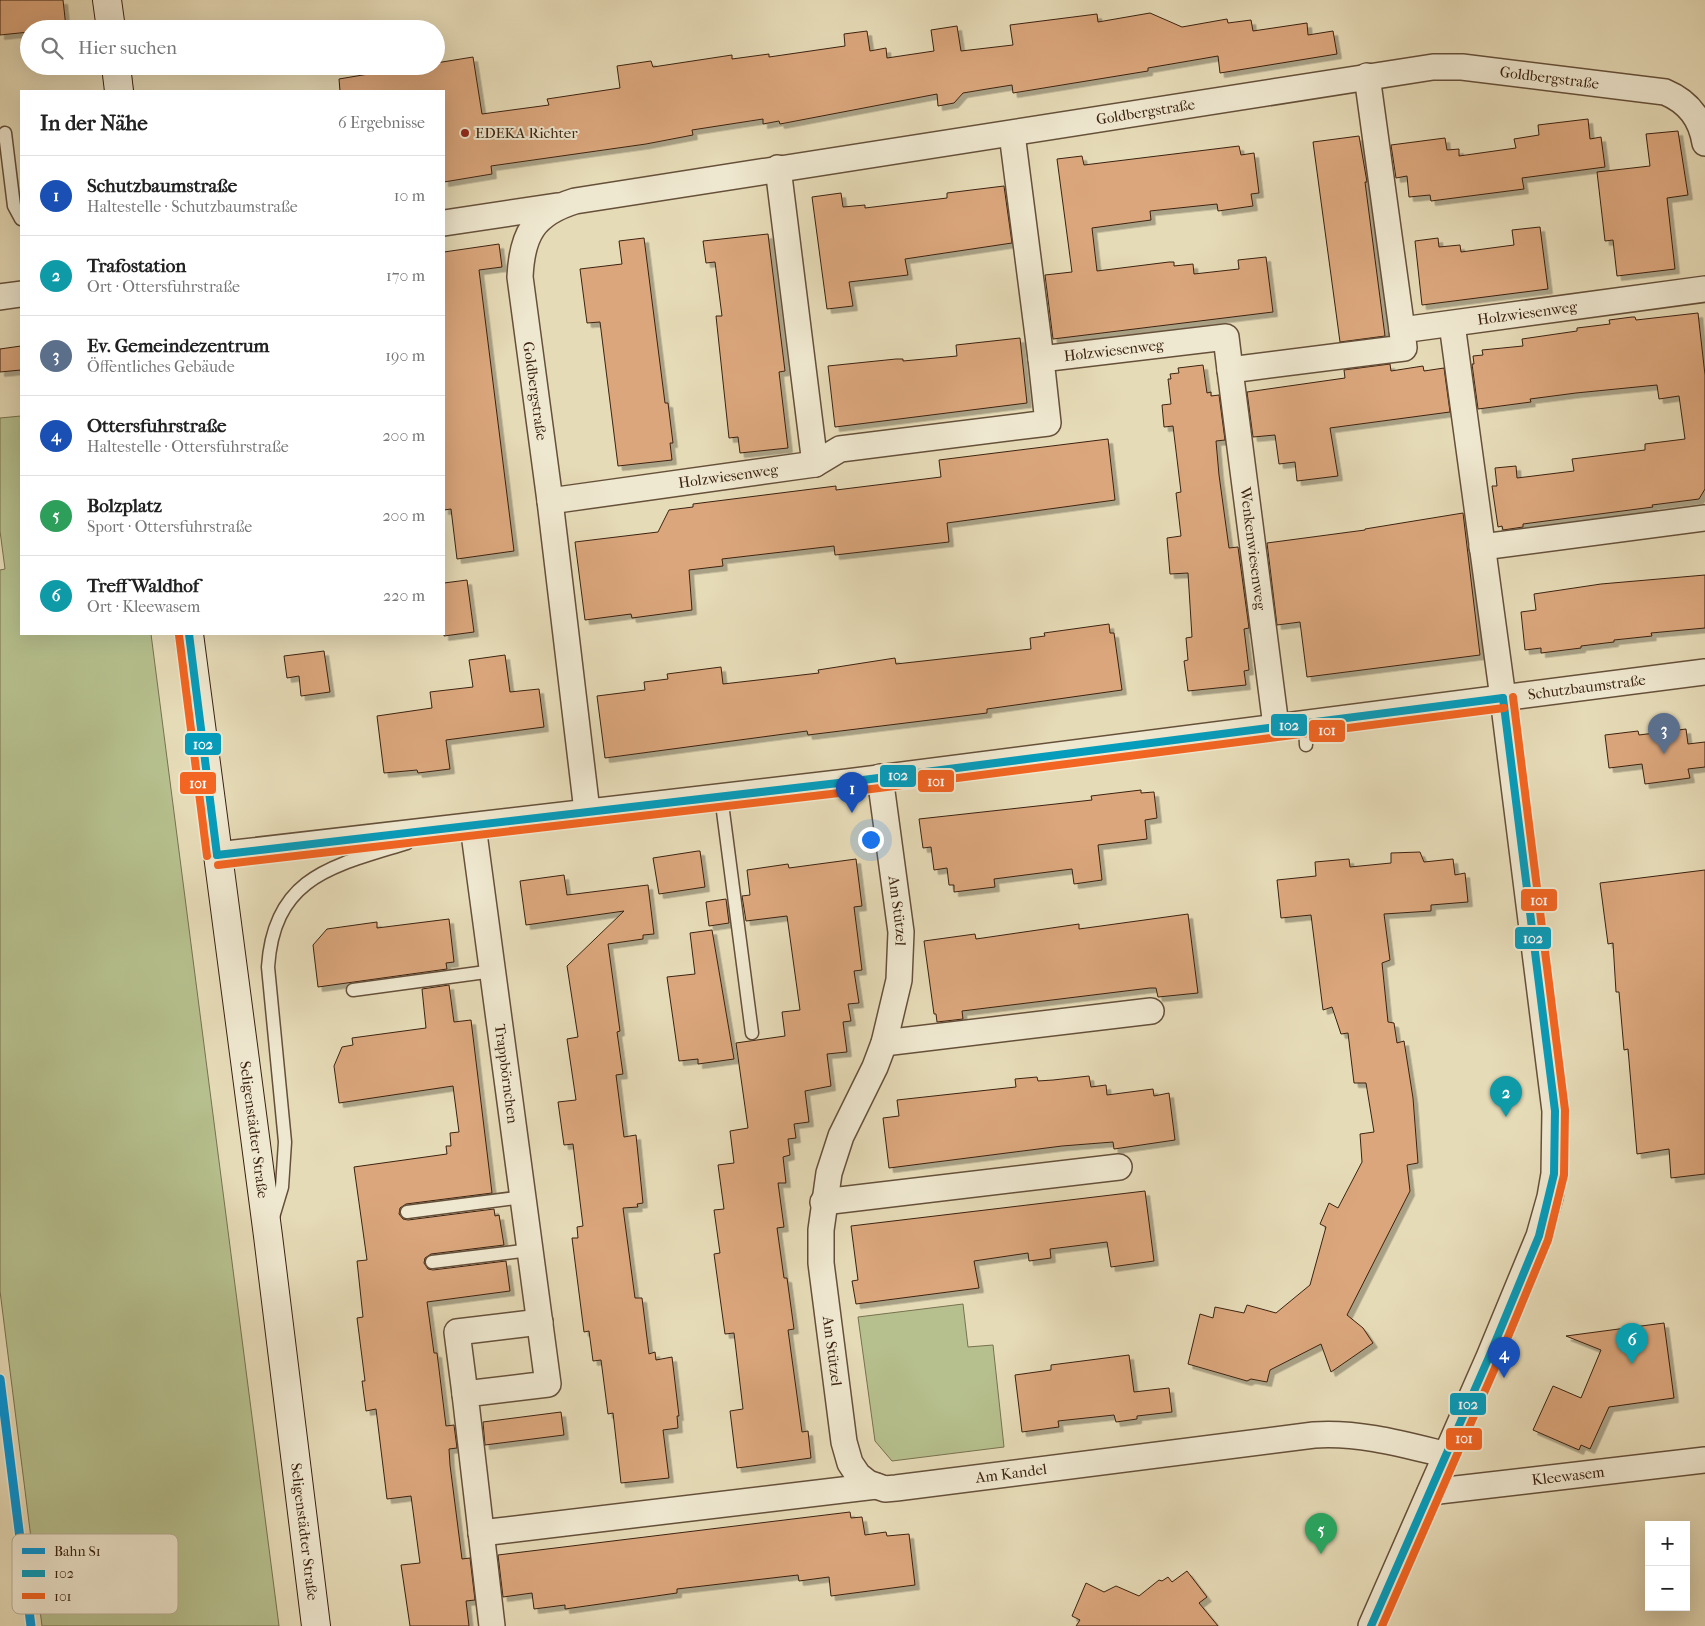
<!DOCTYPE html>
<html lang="de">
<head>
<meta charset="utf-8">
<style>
  body { margin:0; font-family:"IM FELL French Canon",serif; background:#f2f2f2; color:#222 }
  .controls { position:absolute; right:15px; bottom:15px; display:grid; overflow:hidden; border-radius:0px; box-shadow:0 5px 20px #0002 }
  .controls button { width:45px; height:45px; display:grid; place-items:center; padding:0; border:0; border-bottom:1px solid #e0e0e0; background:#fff; color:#222; font:25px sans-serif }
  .you { position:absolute; left:870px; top:839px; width:18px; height:18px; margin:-12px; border:4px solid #fff; border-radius:50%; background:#1a73e8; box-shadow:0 0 0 8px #1a73e833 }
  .badge { display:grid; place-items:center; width:32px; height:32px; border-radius:50%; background:#8f2418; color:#fff; font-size:16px; font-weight:700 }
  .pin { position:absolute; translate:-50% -41px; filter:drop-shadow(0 1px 2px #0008) }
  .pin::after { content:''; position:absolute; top:26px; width:18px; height:15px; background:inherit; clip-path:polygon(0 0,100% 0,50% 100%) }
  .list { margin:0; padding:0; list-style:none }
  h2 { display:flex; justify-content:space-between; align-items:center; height:65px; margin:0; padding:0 20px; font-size:21px }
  h2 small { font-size:16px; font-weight:400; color:#767676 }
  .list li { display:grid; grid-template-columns:32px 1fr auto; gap:15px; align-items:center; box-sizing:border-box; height:80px; padding:0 20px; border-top:1px solid #e0e0e0 }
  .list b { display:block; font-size:19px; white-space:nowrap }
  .list p { margin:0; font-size:16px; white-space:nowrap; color:#767676 }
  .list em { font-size:16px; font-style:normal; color:#767676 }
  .icon { flex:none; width:28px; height:28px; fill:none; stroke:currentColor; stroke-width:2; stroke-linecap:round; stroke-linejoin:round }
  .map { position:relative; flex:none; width:1705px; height:1626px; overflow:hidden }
  .search { position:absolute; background:#fff; box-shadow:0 5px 20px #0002; left:20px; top:20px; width:425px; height:55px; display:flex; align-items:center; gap:12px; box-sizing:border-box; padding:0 18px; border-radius:28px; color:#767676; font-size:19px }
  .panel { position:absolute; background:#fff; box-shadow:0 5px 20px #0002; left:20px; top:90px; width:425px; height:545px; border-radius:0px }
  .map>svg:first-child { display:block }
  .green { fill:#b6c08e; stroke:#78714f }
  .building { fill:#dba67b; stroke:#3b2210; filter:url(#shadow) }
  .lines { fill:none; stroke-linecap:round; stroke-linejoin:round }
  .lane-casing { stroke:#66503a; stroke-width:15 }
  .street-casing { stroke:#66503a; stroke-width:28 }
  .secondary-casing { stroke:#3b2210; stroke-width:30 }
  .lane { stroke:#efe8d0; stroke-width:12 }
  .street { stroke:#efe8d0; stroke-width:25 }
  .secondary { stroke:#efe8d0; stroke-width:28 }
  .bus-1-casing { stroke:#efe8d0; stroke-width:11 }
  .bus-2-casing { stroke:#efe8d0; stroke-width:11 }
  .bus-1 { stroke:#069cbb; stroke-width:8 }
  .bus-2 { stroke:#f26522; stroke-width:8 }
  .rail-1-casing { stroke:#efe8d0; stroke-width:12 }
  .rail-1 { stroke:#0095da; stroke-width:9 }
  .poi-dot { fill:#8f2418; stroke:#efe8d0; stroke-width:2 }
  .labels { text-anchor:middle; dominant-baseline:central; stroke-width:4; stroke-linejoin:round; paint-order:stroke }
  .street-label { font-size:15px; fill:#3b2210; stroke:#efe8d0 }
  .poi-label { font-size:15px; fill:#3b2210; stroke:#efe8d0; text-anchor:start }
  .key { fill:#efe8d0; stroke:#b9ad96; stroke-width:1 }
  .key-label { font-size:14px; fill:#3b2210 }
  .line-badge { stroke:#efe8d0; stroke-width:2 }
  .badge-label { font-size:14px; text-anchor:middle; font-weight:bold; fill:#fff }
</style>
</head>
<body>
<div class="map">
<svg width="1705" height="1626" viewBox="0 0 1705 1626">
  <defs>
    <filter id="shadow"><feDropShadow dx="4.5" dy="4.5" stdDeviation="0" flood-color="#0004"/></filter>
  </defs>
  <rect width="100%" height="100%" fill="#e6dbb7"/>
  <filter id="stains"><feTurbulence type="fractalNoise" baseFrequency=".004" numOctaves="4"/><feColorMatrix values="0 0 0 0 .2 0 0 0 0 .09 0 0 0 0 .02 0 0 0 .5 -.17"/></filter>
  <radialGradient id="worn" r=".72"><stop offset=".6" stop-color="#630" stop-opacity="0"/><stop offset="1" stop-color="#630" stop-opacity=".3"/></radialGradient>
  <!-- green -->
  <g class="green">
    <polygon points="21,416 21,634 151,634 279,1626 42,1626 0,1291 0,570 5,569 0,531 0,418"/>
    <polygon points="963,1304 968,1347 993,1345 1004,1447 892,1461 875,1441 858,1317"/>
  </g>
  <!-- building -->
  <g class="building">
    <polygon points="0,0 63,0 66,27 29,29 29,32 0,35"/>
    <polygon points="1150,13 1182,27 1227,19 1228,23 1251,20 1253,31 1307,23 1308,35 1333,31 1337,54 1220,73 1218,56 1148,68 1148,71 1013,93 1012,85 987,89 963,93 954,103 938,106 937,94 780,124 779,121 763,124 763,119 692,130 693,135 646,144 491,166 492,174 444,182 444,91 340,91 339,79 416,66 436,66 436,63 473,57 482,114 549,105 547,99 620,88 617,66 651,61 653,67 732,55 732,59 769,54 769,57 845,46 844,34 867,31 870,51 886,48 887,58 934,51 931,30 957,26 961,51 1013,45 1010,25 1097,14 1098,22"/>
    <polygon points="1588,119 1590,139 1601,137 1605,167 1522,178 1524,189 1431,201 1430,195 1409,197 1407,176 1396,178 1391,145 1445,138 1447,150 1459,149 1459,156 1516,148 1514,139 1539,135 1538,125"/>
    <polygon points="1678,131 1688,195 1667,198 1675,269 1617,276 1613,240 1605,241 1597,172 1650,166 1646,134"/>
    <polygon points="1359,136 1367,182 1365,182 1385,336 1340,342 1313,142"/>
    <polygon points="1239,146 1241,155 1254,153 1259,193 1251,194 1253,206 1218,211 1217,204 1150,211 1151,220 1092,228 1097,271 1169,262 1174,262 1174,266 1193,264 1194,274 1239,269 1238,260 1266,257 1273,312 1053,339 1045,275 1072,272 1057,159 1082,156 1084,165"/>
    <polygon points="1004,186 1012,243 905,259 908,275 849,282 853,306 827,309 812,197 841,193 843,207 865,205 865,208 947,198 947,193"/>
    <polygon points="1540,227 1548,289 1422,305 1415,241 1438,238 1439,247 1460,245 1461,252 1514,245 1512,230"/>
    <polygon points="768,234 785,371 779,372 788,448 740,453 738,437 729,438 716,316 722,316 715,262 706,263 703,241"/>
    <polygon points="644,238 665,403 668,403 673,443 670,443 672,460 618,466 600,322 587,323 580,269 622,264 619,241"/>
    <polygon points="499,244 502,267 479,270 514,551 457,559 451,509 444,510 444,252"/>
    <polygon points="1698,313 1705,375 1705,489 1699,499 1652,505 1653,507 1523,524 1523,527 1503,530 1502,526 1498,527 1492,486 1497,486 1495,468 1516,466 1517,478 1574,471 1572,459 1645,450 1645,444 1685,439 1679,396 1659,399 1657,385 1576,393 1530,399 1531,402 1478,409 1472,364 1474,364 1473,356 1483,355 1482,350 1523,346 1522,339 1577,331 1577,328 1610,324 1609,320 1632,317 1635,317 1636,320"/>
    <polygon points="1020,338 1027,403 835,427 828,366 896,359 903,359 903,361 957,356 956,345"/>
    <polygon points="21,346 21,370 0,372 0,349"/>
    <polygon points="1390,364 1391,371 1423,366 1424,371 1444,368 1450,412 1330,428 1338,476 1297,481 1295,462 1279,464 1275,435 1253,437 1247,392 1345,378 1344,370"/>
    <polygon points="1203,365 1207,393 1211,392 1211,396 1219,395 1225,440 1216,441 1219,475 1229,548 1238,547 1249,628 1244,629 1249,670 1244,671 1246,685 1188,691 1184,661 1188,660 1186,638 1192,637 1188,573 1170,574 1167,538 1181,536 1176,493 1181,492 1173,426 1164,427 1162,405 1171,404 1168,379 1171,379 1170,374 1179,373 1178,368"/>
    <polygon points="1108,439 1115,500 947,523 949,542 835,555 834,546 722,559 723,566 689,570 692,610 632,618 631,614 585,620 575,542 658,532 669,510 693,507 693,504 836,486 836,490 941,477 939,460"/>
    <polygon points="1463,513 1480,655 1307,677 1300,622 1277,625 1267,543 1365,530 1365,529"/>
    <polygon points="1705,575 1705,628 1651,633 1652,636 1614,640 1614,642 1581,646 1581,648 1541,653 1541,648 1525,650 1521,612 1536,610 1534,594 1601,584"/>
    <polygon points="467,580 474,632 444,636 444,583"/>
    <polygon points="1109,624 1110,633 1114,633 1122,690 987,709 987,713 808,735 807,731 605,758 597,696 645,690 644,682 668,679 667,674 721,667 723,684 819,673 818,670 895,658 896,664 1031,649 1030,638 1045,636 1044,633"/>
    <polygon points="324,651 330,692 301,696 299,676 287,678 284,656"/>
    <polygon points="505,655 510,692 539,689 544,727 446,740 450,769 418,773 417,770 384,773 377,716 432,708 430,692 473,687 469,660"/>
    <polygon points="1686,729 1688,744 1705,742 1705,767 1688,769 1690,778 1645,784 1642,764 1609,768 1605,735 1638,731 1639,735"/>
    <polygon points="1141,790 1141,793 1154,792 1157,818 1145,820 1147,839 1098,845 1102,880 1074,884 1072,869 994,879 995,887 954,892 954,885 949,885 947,868 934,870 931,847 923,848 919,819 1092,800 1091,796"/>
    <polygon points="698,851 700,851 705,887 659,894 653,858"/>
    <polygon points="1420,852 1424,862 1453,859 1455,875 1465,873 1468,902 1431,905 1431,911 1384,914 1390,960 1382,963 1388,1022 1394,1023 1397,1043 1404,1041 1413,1098 1418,1163 1407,1165 1410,1191 1347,1315 1363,1328 1373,1343 1331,1372 1321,1344 1270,1370 1267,1382 1251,1379 1247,1381 1188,1364 1200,1314 1213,1318 1215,1307 1244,1313 1247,1305 1276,1313 1310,1285 1326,1227 1320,1224 1329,1203 1338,1208 1362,1162 1360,1134 1374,1132 1366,1083 1354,1083 1348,1033 1341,1034 1332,1007 1323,1010 1311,915 1281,918 1277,880 1316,876 1315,862 1349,859 1350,867 1391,863 1391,853"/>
    <polygon points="856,859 862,906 854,907 862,970 854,971 859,1003 848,1004 851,1021 843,1022 847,1052 827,1054 831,1086 805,1091 809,1122 794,1124 796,1138 788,1139 790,1155 783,1157 786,1183 778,1183 784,1227 777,1228 784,1278 787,1278 794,1329 788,1330 802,1432 808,1431 811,1458 737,1468 730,1411 743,1409 734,1333 725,1334 714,1254 720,1253 714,1210 724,1209 718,1165 734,1163 730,1131 748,1128 736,1043 785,1036 782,1012 800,1010 787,916 746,921 742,896 750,895 747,870 788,864 789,868"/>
    <polygon points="1705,870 1705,1174 1671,1178 1669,1149 1637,1154 1628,1049 1624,1050 1619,992 1616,992 1613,943 1608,944 1600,883"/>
    <polygon points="564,875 567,895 648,885 654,934 643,935 643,939 608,944 620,1031 617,1032 623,1074 616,1075 624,1137 636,1135 643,1203 637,1204 638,1207 623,1208 635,1298 642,1298 649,1354 655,1352 656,1360 672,1357 679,1416 677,1416 678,1428 663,1430 669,1478 621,1483 613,1413 608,1414 601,1360 593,1361 589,1331 584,1332 572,1238 578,1238 577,1227 583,1226 573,1144 564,1145 558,1102 576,1100 567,1039 578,1037 567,966 624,911 526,925 520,881"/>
    <polygon points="726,899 729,923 709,926 706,902"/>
    <polygon points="1188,914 1198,993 1158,997 1156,988 1150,988 962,1011 963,1019 937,1022 936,1014 934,1014 924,941 975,934 976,939 1079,924 1079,929"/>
    <polygon points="449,919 454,962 446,963 447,969 318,987 313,945 327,929 377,922 377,928"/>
    <polygon points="712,930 734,1059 698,1064 698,1059 679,1061 667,977 695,974 690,933"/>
    <polygon points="449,985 454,1022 471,1020 492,1193 406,1204 400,1208 399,1214 403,1219 408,1220 494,1209 495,1216 499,1215 504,1245 431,1254 425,1258 424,1263 428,1269 433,1270 506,1261 510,1291 427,1302 434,1353 437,1353 446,1426 454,1425 457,1448 449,1449 450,1465 462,1559 470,1558 475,1600 466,1601 469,1626 410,1626 401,1565 420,1563 411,1496 387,1499 376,1409 366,1411 362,1381 365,1381 357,1318 363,1317 357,1261 367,1260 354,1167 447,1154 446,1146 451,1146 450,1133 459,1132 453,1086 339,1103 334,1066 342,1047 353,1045 352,1038 426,1028 422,989"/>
    <polygon points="1089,1076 1091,1087 1106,1085 1107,1095 1153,1089 1154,1096 1169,1093 1175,1140 1114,1149 1113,1142 1062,1146 889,1168 883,1118 899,1116 897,1100 1016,1087 1015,1079 1037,1077 1038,1081 1053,1080"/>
    <polygon points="1145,1191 1154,1261 1111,1267 1107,1242 1050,1249 1051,1258 1029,1261 1028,1253 974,1261 979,1288 856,1304 852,1281 858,1280 851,1226"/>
    <polygon points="1664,1323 1674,1398 1609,1407 1590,1449 1581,1445 1579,1450 1533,1430 1553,1386 1581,1398 1601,1350 1566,1336"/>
    <polygon points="1129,1355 1134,1392 1169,1388 1172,1412 1137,1416 1137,1419 1116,1422 1114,1415 1058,1421 1059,1427 1022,1432 1015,1375 1051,1370 1051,1365"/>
    <polygon points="561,1412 564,1435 485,1445 483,1422"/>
    <polygon points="850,1512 851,1518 862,1517 865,1535 886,1532 887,1536 909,1534 915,1585 831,1596 829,1577 799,1581 798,1575 677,1589 677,1593 565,1609 565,1605 534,1609 532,1593 503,1597 498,1555"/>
    <polygon points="1187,1571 1207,1597 1199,1603 1218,1626 1076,1626 1080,1620 1072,1616 1086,1583 1104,1592 1116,1586 1139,1596 1159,1580 1162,1581 1168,1577 1172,1582"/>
  </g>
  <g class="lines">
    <defs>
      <g id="lane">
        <polyline points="5,133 14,206 21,219"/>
        <polyline points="1305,723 1306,745"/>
        <polyline points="721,796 752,1033"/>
        <polyline points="353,990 493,971"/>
        <polyline points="407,1212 523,1197"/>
        <path d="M273,1217L282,1187L285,1142L268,967C274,876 333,866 407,843"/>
        <polyline points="432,1262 530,1250"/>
      </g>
      <g id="street">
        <polyline points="1367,76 1402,330"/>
        <polyline points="1012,134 1041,359"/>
        <polyline points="778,168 815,464"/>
        <polyline points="444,223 557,206"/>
        <polyline points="0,297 21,294"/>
        <path id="s1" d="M1230,370L1276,726"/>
        <path id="s2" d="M550,501L815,464L840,449L1048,423L1041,359L1226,337L1230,370L1404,348L1402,330L1705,289"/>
        <polyline points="1482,547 1705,518"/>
        <path id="s3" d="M880,777L901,932L899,980L884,1043L875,1067L841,1136L829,1173L821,1230V1263L844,1442L850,1463L858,1475L868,1483L885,1489L896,1488L1314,1435C1360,1432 1402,1444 1447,1455"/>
        <path id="s4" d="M587,811L550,501L520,277C522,235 533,214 575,201L1433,67H1462L1665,92C1689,102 1701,119 1705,143"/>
        <path id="s5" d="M473,826L548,1384L465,1394L492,1626"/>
        <path id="s6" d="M217,855L847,782L1705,672"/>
        <polyline points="884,1043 1151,1011"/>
        <polyline points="823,1202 1119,1167"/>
        <polyline points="465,1394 457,1332 540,1322"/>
        <path id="s7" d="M1430,1492L1705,1460"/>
        <polyline points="481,1533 876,1486"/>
        <polyline points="1371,1626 1489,1357 1539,1236 1550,1197 1554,1174 1555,1111 1503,698 1452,324"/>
      </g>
      <g id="secondary">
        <polyline points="107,0 111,29"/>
        <polyline points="116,66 119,91"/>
        <path id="s8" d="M189,634L268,1236L316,1626"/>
      </g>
    </defs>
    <!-- lane casing -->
    <use href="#lane" class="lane-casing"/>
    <!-- street casing -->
    <use href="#street" class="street-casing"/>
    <!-- secondary casing -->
    <use href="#secondary" class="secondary-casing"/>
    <!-- lane -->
    <use href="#lane" class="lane"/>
    <!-- street -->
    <use href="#street" class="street"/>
    <!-- secondary -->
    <use href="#secondary" class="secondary"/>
    <defs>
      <g id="bus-1">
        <polyline points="189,634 217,855"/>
        <polyline points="217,855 847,782 1503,698"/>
        <polyline points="1371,1626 1489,1357 1539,1236 1554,1174 1555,1111 1503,698"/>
      </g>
      <g id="bus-2">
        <polyline points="179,635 207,856"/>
        <polyline points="218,865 848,792 1504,708"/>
        <polyline points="1382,1626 1498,1361 1548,1240 1564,1175 1565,1110 1513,697"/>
      </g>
    </defs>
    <!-- bus-1 casing -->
    <use href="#bus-1" class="bus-1-casing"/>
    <!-- bus-2 casing -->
    <use href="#bus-2" class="bus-2-casing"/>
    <!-- bus-1 -->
    <use href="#bus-1" class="bus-1"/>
    <!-- bus-2 -->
    <use href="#bus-2" class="bus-2"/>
    <defs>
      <polyline id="rail-1" points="0,1379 31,1626"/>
    </defs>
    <!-- rail-1 casing -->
    <use href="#rail-1" class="rail-1-casing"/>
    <!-- rail-1 -->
    <use href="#rail-1" class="rail-1"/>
  </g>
  <!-- markers -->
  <circle class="poi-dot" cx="465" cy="133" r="5"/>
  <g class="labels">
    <!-- street labels -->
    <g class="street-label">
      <text stroke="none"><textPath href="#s4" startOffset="1626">Goldbergstraße</textPath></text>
      <text stroke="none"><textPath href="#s4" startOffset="1218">Goldbergstraße</textPath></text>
      <text stroke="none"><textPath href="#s2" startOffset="1110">Holzwiesenweg</textPath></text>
      <text stroke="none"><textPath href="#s2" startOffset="644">Holzwiesenweg</textPath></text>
      <text transform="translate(535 391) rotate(82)">Goldbergstraße</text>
      <text stroke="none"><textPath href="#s2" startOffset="180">Holzwiesenweg</textPath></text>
      <text stroke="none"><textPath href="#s1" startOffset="180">Wenkenwiesenweg</textPath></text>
      <text stroke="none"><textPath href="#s6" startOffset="1380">Schutzbaumstraße</textPath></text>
      <text stroke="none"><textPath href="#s3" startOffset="135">Am Stützel</textPath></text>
      <text stroke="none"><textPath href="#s5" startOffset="250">Trappbörnchen</textPath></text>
      <text stroke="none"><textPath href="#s8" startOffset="500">Seligenstädter Straße</textPath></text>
      <text stroke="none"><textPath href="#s3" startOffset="590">Am Stützel</textPath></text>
      <text stroke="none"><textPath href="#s3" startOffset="876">Am Kandel</textPath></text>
      <text stroke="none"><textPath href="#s7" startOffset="139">Kleewasem</textPath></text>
      <text stroke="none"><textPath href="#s8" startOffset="905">Seligenstädter Straße</textPath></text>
    </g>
    <!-- poi labels -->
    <g class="poi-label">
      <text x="475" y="133">EDEKA Richter</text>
    </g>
  </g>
  <!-- legend -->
  <rect x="12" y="1534" width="166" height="80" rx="8" class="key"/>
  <rect x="22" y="1548" width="23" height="6" fill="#0095da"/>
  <rect x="22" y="1570" width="23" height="7" fill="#069cbb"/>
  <rect x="22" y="1593" width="23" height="6" fill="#f26522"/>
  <g class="key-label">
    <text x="54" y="1556">Bahn S1</text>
    <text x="54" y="1578">102</text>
    <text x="54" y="1601">101</text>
  </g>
  <g class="line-badge">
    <rect x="1270" y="713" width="38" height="24" rx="5" fill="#069cbb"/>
    <rect x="1308" y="719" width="38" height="24" rx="5" fill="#f26522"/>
    <rect x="184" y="732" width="38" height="24" rx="5" fill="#069cbb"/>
    <rect x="879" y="764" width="38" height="24" rx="5" fill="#069cbb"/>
    <rect x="917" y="769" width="38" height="24" rx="5" fill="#f26522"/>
    <rect x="179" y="771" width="38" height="24" rx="5" fill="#f26522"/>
    <rect x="1520" y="888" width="38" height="24" rx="5" fill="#f26522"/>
    <rect x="1514" y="926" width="38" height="24" rx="5" fill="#069cbb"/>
    <rect x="1449" y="1392" width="38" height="24" rx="5" fill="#069cbb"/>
    <rect x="1445" y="1427" width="38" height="24" rx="5" fill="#f26522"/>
  </g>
  <g class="badge-label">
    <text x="1289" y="730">102</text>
    <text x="1327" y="735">101</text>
    <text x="203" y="749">102</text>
    <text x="898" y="780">102</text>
    <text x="936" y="786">101</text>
    <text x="198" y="788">101</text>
    <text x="1539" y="905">101</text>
    <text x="1533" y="943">102</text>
    <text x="1468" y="1409">102</text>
    <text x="1464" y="1443">101</text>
  </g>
  <rect width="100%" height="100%" filter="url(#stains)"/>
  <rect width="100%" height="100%" fill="url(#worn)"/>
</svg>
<div class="controls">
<button>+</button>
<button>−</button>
</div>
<div class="you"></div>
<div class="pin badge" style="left:852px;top:813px;background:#1a4fb4">1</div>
<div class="pin badge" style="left:1506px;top:1117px;background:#0f9aa8">2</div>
<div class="pin badge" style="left:1664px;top:754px;background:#5c6f8a">3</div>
<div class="pin badge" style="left:1504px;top:1378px;background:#1a4fb4">4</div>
<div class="pin badge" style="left:1321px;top:1554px;background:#2e9e5b">5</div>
<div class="pin badge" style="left:1632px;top:1364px;background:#0f9aa8">6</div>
<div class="search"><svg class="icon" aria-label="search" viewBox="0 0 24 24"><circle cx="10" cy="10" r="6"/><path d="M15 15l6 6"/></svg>Hier suchen</div>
<section class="panel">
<h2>In der Nähe<small>6 Ergebnisse</small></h2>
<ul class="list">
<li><span class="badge" style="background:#1a4fb4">1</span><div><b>Schutzbaumstraße</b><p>Haltestelle · Schutzbaumstraße</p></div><em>10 m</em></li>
<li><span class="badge" style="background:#0f9aa8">2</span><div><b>Trafostation</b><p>Ort · Ottersfuhrstraße</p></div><em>170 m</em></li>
<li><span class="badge" style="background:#5c6f8a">3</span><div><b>Ev. Gemeindezentrum</b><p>Öffentliches Gebäude</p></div><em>190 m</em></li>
<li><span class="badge" style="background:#1a4fb4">4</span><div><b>Ottersfuhrstraße</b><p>Haltestelle · Ottersfuhrstraße</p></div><em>200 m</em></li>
<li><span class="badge" style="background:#2e9e5b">5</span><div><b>Bolzplatz</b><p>Sport · Ottersfuhrstraße</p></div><em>200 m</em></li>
<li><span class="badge" style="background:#0f9aa8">6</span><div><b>Treff Waldhof</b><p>Ort · Kleewasem</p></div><em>220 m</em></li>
</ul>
</section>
</div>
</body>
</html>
